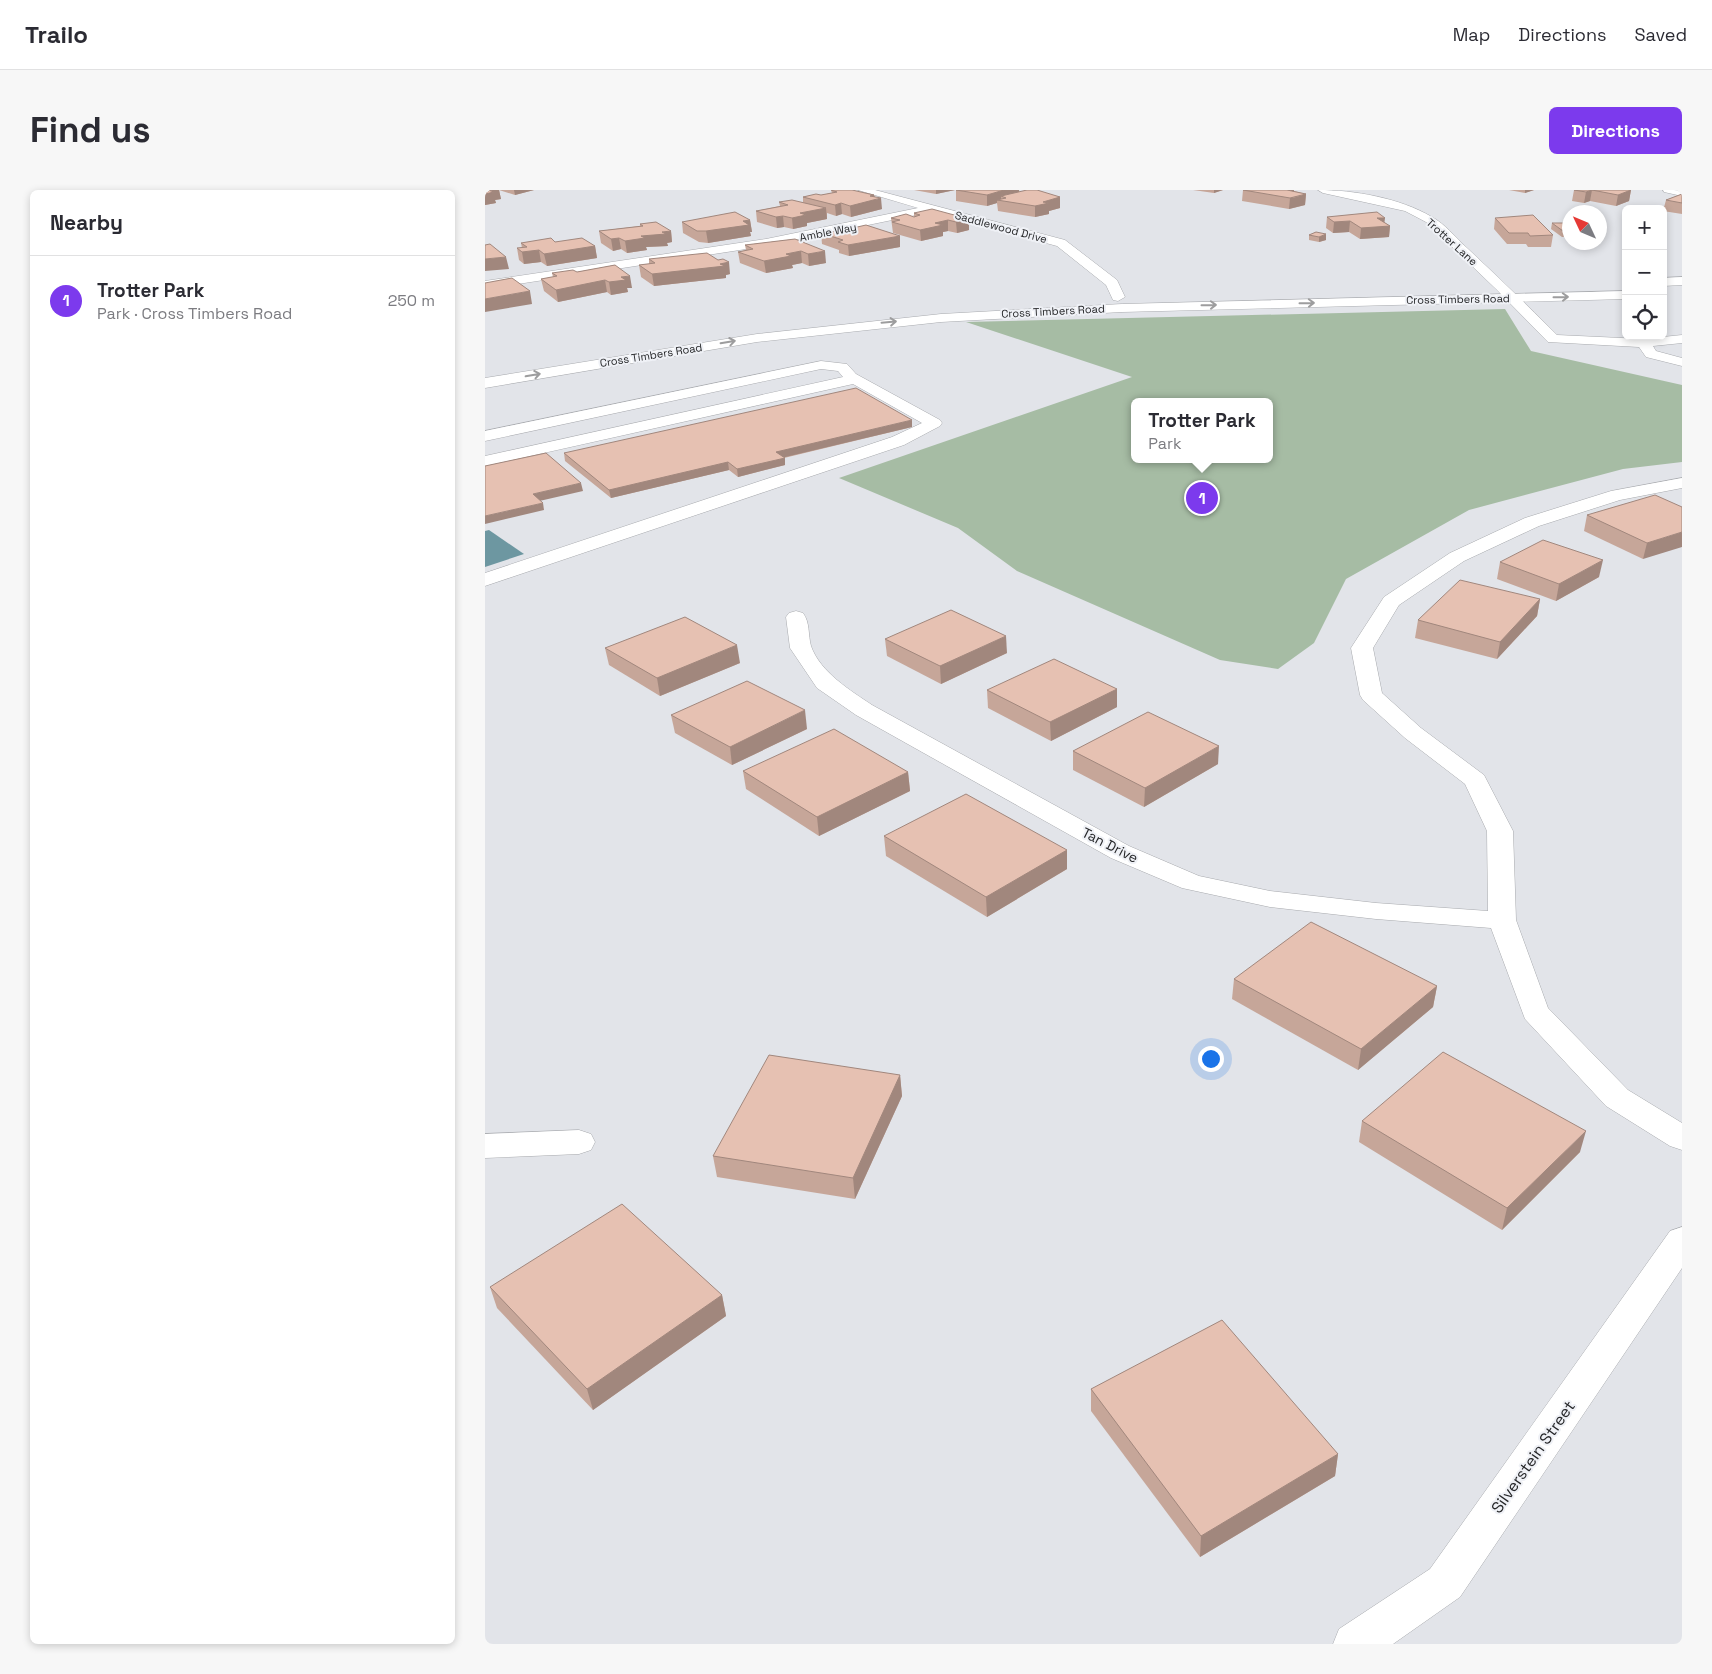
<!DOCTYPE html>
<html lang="en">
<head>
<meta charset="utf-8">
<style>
  body { margin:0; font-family:"Space Grotesk",sans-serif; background:#f7f7f7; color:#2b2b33 }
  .controls { position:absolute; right:15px; top:15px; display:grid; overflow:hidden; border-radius:8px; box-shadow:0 2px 8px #0003 }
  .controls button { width:45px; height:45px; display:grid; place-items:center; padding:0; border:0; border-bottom:1px solid #e1e1e2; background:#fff; color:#2b2b33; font:25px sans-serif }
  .compass { position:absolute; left:1077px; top:15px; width:45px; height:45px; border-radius:50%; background:#fff; box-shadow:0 2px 8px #0003; rotate:314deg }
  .you { position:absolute; left:725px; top:868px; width:18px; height:18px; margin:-12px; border:4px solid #fff; border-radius:50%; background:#1a73e8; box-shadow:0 0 0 8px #1a73e833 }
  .badge { display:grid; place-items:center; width:32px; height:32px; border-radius:50%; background:#7c3aed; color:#fff; font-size:16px; font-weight:700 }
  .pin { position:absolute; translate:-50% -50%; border:2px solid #fff; box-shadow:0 1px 5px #0006 }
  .popup { position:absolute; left:646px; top:208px; width:142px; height:65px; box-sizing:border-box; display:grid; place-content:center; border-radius:8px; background:#fff; filter:drop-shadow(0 1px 4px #0005); font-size:16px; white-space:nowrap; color:#7c7c81 }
  .popup b { font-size:19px; color:#2b2b33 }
  .popup::after { content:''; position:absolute; left:50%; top:100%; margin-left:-10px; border:10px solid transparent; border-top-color:#fff }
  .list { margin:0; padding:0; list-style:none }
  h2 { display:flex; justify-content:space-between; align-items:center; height:65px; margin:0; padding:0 20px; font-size:21px }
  h2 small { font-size:16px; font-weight:400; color:#7c7c81 }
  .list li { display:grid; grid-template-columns:32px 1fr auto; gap:15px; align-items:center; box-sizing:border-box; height:90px; padding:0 20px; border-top:1px solid #e1e1e2 }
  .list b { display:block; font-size:19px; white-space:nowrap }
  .list p { margin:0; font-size:16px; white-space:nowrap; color:#7c7c81 }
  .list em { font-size:16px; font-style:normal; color:#7c7c81 }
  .icon { flex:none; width:28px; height:28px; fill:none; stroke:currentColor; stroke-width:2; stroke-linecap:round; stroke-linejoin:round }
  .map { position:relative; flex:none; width:1197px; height:1454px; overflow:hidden; border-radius:8px }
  header { display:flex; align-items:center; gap:30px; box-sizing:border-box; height:70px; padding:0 25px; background:#fff; border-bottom:1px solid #e1e1e2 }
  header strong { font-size:24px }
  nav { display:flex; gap:28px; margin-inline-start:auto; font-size:18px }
  .intro { display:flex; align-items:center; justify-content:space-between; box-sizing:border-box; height:120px; padding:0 30px }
  h1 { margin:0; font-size:35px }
  .button { padding:12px 22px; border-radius:8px; background:#7c3aed; color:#fff; font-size:18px; font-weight:700 }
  main { display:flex; gap:30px; padding:0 30px }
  aside { flex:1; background:#fff; border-radius:8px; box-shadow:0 2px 8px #0003 }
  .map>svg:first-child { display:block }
  .green { fill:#a6bca4; fill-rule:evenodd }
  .water { fill:#6d97a1 }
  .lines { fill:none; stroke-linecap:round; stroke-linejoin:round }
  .minor-casing { stroke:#a8aaae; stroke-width:1 }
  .major-casing { stroke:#a8aaae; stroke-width:1 }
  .minor { fill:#fff; fill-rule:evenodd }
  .major { fill:#fff; fill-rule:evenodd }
  .wall { fill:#c6a699 }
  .shaded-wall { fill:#a1877d }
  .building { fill:#e6c1b2; stroke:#a1877d }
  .oneway { stroke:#9d9d9e }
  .labels { text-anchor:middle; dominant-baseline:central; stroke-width:4; stroke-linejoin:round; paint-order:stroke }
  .far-street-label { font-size:11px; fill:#252628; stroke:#eff1f6 }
  .street-label { font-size:14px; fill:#252628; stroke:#eff1f6 }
  .near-street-label { font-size:16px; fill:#252628; stroke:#eff1f6 }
</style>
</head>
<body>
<header>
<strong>Trailo</strong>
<nav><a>Map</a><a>Directions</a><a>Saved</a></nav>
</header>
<div class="intro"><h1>Find us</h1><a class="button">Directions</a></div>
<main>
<aside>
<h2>Nearby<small></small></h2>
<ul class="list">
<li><span class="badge">1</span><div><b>Trotter Park</b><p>Park · Cross Timbers Road</p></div><em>250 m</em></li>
</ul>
</aside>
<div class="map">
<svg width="1197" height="1454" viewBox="0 0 1197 1454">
  <rect width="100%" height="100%" fill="#e2e4e9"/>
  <!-- green -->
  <path class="green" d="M1020,119L1046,161L1197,195V272L1138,279L984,320L861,389L829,453L793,479L735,470L532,381L473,338L354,288L647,187L481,132ZM650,212H784V269H650Z"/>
  <!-- water -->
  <polygon class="water" points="4,340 39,364 0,377 0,341"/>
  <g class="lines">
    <defs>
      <g id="minor">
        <polygon points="373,0 390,0 580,50 632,90 640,107 633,111 628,110 621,95 572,56 446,22 281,56 0,99 0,91 281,49 433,18"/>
        <path d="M833,0C869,0 915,8 947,27C960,34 970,47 981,57C1012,86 1042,115 1072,145L1158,149L1197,145V153L1168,156L1171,161L1197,168V176L1161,167L1154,157L1063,152L1011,99L941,32L920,21L838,3Z"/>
        <polygon points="1178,0 1197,0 1197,6 1179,2"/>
        <polygon points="336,171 362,174 371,184 455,230 457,233 455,236 419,255 0,396 0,383 407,247 437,233 368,194 0,276 0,266 358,187 353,181 336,179 0,251 0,241"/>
        <path d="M1197,288V298L1135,310L1054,336L979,371L914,415L888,458L897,503L936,538L999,585L1028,641L1031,730L1063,818L1143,900L1197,933V960L1185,956L1121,916L1040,829L1006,738L891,729L785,717L697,698L626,668L371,525L332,498L305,458L301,427L304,423L311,421L318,423C325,432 323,445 326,456C335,482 366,501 387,515L644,656L714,686L785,701L891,713L1003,721L1002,641L980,594L920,548L878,510L875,505L866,458L899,407L965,363L1040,328L1126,301Z"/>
        <polygon points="94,940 106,944 110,952 106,960 94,964 0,968 0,944"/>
        <polygon points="1197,1037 1197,1078 975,1407 908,1454 848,1454 854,1439 945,1379 1185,1041"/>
      </g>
      <g id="major">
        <polygon points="1197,87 1197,95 1178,96 1178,88"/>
        <polygon points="1141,101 1141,109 637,122 456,132 272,152 0,198 0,188 272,144 456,124 637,114"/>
      </g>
    </defs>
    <!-- minor casing -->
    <use href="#minor" class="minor-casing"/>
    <!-- major casing -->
    <use href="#major" class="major-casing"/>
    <!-- minor -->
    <use href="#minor" class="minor"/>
    <!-- major -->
    <use href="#major" class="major"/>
  </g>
  <!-- wall -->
  <g class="wall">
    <polygon points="0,0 49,0 30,5 14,0 16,9 10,10 11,13 0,15"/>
    <polygon points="346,0 389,5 390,7 397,19 366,27 357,24 351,26 342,23 342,29 322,33 322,36 308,39 299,37 292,38 272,32 271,21 295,16 294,12 318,12 318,7 336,5 347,3"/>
    <polygon points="429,0 470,0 451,4"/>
    <polygon points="471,0 534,0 534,2 575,7 575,18 564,21 564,24 550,27 513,21 512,13 502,16 471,11"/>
    <polygon points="708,0 738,0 729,3"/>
    <polygon points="758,0 809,0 809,1 821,4 820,15 804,19 757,11"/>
    <polygon points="1024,0 1049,0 1040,3"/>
    <polygon points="1089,0 1146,0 1144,11 1131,16 1105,11 1099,13 1087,11"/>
    <polygon points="1197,4 1197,24 1178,21 1181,10"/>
    <polygon points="429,23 484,29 484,40 472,43 463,41 458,42 458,46 436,51 408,43 406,28 429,27"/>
    <polygon points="842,27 899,32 905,36 904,47 875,49 864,42 848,43 841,38"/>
    <polygon points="1010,28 1068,45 1066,57 1043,57 1041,54 1022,54 1009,39"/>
    <polygon points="265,30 267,42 265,42 266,46 223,53 214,52 198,43 197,32"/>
    <polygon points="1067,33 1084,33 1084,47 1077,47 1066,39"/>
    <polygon points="155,34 186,41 187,52 182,53 183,56 161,57 162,60 142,63 136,59 128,61 116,53 114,41 155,36"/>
    <polygon points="831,42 841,50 834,52 824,50 824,45"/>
    <polygon points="336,43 415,46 415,57 364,66 354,63 354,60 337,54"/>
    <polygon points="310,49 341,73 324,76 317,73 307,75 308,78 281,83 255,73 253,62 261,60 260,55"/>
    <polygon points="70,52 110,56 112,68 62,76 56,72 39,74 34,70 32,58 37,58 36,53"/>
    <polygon points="164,69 233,70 245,84 241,85 241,88 169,96 156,87 154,75 164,74"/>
    <polygon points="130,75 147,98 142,98 143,102 126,105 122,102 73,112 59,101 56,89 68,87 67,83 92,82"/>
    <polygon points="427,237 299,268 300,275 253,287 244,280 126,308 80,271 79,263"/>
    <polygon points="1197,317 1158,369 1099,341 1102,325"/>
    <polygon points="1015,372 1114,387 1071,411 1012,389"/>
    <polygon points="1055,409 1052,426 1012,469 930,448 933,430"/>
    <polygon points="400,449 522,463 456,494 402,466"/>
    <polygon points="120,458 255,473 175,506 124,475"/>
    <polygon points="632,499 632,517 566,551 503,518 502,500"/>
    <polygon points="186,525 322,539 247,575 190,543"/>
    <polygon points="588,561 733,574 659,617 588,580"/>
    <polygon points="258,581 423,582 425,601 334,646 261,599"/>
    <polygon points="399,646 582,660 582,679 502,727 401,666"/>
    <polygon points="749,789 952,796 948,817 873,880 747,809"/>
    <polygon points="415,885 417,906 370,1009 232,987 228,966"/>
    <polygon points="877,931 1095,962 1017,1040 874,952"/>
    <polygon points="5,1097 237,1105 241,1126 108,1220 12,1118"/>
    <polygon points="606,1199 853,1264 850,1286 715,1367 606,1221"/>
  </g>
  <!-- shaded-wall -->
  <g class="shaded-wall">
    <polygon points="3,0 14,0 16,9 10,10 11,13 0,15 0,4"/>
    <polygon points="29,0 49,0 30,5"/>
    <polygon points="451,0 470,0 451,4"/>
    <polygon points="519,0 534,0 535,6 521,8 516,6 516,11 512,10 512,13 502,16 502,5"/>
    <polygon points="729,0 738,0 729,3"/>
    <polygon points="800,0 809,0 808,8 821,4 820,15 804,19 805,8"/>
    <polygon points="1040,0 1049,0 1040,3"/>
    <polygon points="1107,0 1105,11 1099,13 1101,2"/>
    <polygon points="1146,0 1144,11 1131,16 1133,5"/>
    <polygon points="389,5 390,10 396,8 397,19 366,27 365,16 385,6"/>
    <polygon points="575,7 575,18 564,21 564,24 550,27 550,16 558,12"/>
    <polygon points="356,13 357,24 351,26 350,15"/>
    <polygon points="341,18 342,29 322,33 322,36 308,39 307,28 315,23"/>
    <polygon points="298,26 299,37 292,38 291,27"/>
    <polygon points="892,28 900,28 899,36 905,36 904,47 875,49 876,38"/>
    <polygon points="484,29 484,40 472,43 471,32"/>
    <polygon points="265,30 267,42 265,42 266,46 223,53 221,41 258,31"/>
    <polygon points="463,30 463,41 458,42 458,46 436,51 435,40 450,33"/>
    <polygon points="865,31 864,42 848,43 849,32"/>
    <polygon points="186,41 187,52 182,53 183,56 161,57 162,60 142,63 140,51 156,46"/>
    <polygon points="841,44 841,50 834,52 834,47"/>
    <polygon points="415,46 415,57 364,66 363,55"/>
    <polygon points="134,48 136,59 128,61 126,49"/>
    <polygon points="110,56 112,68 62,76 59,64"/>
    <polygon points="54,60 56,72 39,74 37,62"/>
    <polygon points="316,61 317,73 307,75 308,78 281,83 279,71 301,64"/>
    <polygon points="340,61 341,73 324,76 323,64"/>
    <polygon points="21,67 24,79 0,81 0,69"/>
    <polygon points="244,72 245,84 241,85 241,88 169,96 167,84"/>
    <polygon points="145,86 147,98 142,98 143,102 126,105 124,92 136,87"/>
    <polygon points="120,90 122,102 73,112 71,100"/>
    <polygon points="45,101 47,114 0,122 0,109"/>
    <polygon points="427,230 427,237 292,269 291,262"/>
    <polygon points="300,268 300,275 253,287 252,279"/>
    <polygon points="243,272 244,280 126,308 124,300"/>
    <polygon points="96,293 98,301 50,312 48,304"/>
    <polygon points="58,313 59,320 0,334 0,326"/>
    <polygon points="1197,342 1197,357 1158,369 1162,353"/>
    <polygon points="1118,370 1114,387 1071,411 1074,394"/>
    <polygon points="1055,409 1052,426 1012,469 1015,452"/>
    <polygon points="521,446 522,463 456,494 455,476"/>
    <polygon points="252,455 255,473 175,506 172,488"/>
    <polygon points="632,499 632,517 566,551 565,532"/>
    <polygon points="320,520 322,539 247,575 245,557"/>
    <polygon points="734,556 733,574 659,617 660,598"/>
    <polygon points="423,582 425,601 334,646 332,627"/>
    <polygon points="582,660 582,679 502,727 501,707"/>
    <polygon points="952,796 948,817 873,880 876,859"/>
    <polygon points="415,885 417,906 370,1009 368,988"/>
    <polygon points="1101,941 1095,962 1017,1040 1022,1018"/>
    <polygon points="237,1105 241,1126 108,1220 102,1199"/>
    <polygon points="853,1264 850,1286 715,1367 716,1346"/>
  </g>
  <!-- building -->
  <g class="building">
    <polygon points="0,0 6,0 3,0 9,2 0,4"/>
    <polygon points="346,0 367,0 389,5 385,6 396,8 365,16 356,13 350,15 318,7 331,4 336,5 352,2"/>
    <polygon points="471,0 519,0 502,5"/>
    <polygon points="542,0 552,0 575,7 558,12 564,13 550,16 512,10 521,8 516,6"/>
    <polygon points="758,0 802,0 821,4 805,8"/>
    <polygon points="1089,0 1146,0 1133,5 1107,0 1101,2"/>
    <polygon points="1197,4 1197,13 1181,10"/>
    <polygon points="307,10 341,18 315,23 321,25 307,28 298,26 291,27 271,21 303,15 294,12"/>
    <polygon points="447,19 484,29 471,32 463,30 450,33 458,35 435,40 407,32 415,30 406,28 421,24 429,27 435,25 429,23"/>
    <polygon points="250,22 265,30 258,31 264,35 221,41 212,41 197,32"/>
    <polygon points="892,22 900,28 892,28 905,36 876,38 865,31 849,32 842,27"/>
    <polygon points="1048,25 1068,45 1045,46 1043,43 1024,43 1010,28"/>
    <polygon points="171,32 186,41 177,42 181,44 156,46 160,48 140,51 134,48 126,49 114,41 158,36 155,34"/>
    <polygon points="1067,33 1084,33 1084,41 1078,41"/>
    <polygon points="381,35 415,46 363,55 353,52 358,50 336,43 359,40"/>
    <polygon points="831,42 841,44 834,47 824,45"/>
    <polygon points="66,48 70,52 97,48 110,56 59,64 54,60 37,62 32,58 42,57 36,53"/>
    <polygon points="310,49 340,61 323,64 316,61 301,64 306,66 279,71 253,62 268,59 260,55"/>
    <polygon points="5,54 21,67 0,69 0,55"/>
    <polygon points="222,63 233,70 238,69 244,72 235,74 240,76 167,84 154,75 170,73 164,69"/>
    <polygon points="130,75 145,86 136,87 141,90 124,92 120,90 71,100 56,89 72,86 67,83 88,80 92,82"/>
    <polygon points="27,88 45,101 0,109 0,93"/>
    <polygon points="371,198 427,230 291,262 300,268 252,279 243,272 124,300 79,263"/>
    <polygon points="61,263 96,293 48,304 58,313 0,326 0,276"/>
    <polygon points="1170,305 1197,317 1197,342 1162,353 1102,325"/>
    <polygon points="1058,350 1118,370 1074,394 1015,372"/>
    <polygon points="975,390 1055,409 1015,452 933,430"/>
    <polygon points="466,420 521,446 455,476 400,449"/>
    <polygon points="200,427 252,455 172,488 120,458"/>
    <polygon points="569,469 632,499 565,532 502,500"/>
    <polygon points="262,491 320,520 245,557 186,525"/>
    <polygon points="663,522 734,556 660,598 588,561"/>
    <polygon points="349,539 423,582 332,627 258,581"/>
    <polygon points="481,604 582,660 501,707 399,646"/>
    <polygon points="826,732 952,796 876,859 749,789"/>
    <polygon points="958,862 1101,941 1022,1018 877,931"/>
    <polygon points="284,865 415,885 368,988 228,966"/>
    <polygon points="137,1014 237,1105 102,1199 5,1097"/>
    <polygon points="737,1130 853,1264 716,1346 606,1199"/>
  </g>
  <!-- one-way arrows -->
  <defs><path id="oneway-shaft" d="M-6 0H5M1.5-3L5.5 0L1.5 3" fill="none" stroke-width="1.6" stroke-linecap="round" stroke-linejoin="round" transform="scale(1.25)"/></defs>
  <g class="oneway">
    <use href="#oneway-shaft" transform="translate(1076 107) rotate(-1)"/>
    <use href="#oneway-shaft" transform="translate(822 113) rotate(-1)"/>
    <use href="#oneway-shaft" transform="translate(724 115) rotate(-1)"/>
    <use href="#oneway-shaft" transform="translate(404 132) rotate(-5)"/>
    <use href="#oneway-shaft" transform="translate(243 152) rotate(-9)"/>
    <use href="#oneway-shaft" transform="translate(48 185) rotate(-10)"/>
  </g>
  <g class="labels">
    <!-- far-street labels -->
    <g class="far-street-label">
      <text transform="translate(516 37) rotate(15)">Saddlewood Drive</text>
      <text transform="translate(343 42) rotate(-11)">Amble Way</text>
      <text transform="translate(967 52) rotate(42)">Trotter Lane</text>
      <text transform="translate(973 109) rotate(-1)">Cross Timbers Road</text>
      <text transform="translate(568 121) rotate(-3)">Cross Timbers Road</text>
      <text transform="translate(166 165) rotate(-9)">Cross Timbers Road</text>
    </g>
    <!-- street labels -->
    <g class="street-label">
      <text transform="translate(625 655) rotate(27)">Tan Drive</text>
    </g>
    <!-- near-street labels -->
    <g class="near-street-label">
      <text transform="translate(1048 1267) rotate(-55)">Silverstein Street</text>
    </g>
  </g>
</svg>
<div class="controls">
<button>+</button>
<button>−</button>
<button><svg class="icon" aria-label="locate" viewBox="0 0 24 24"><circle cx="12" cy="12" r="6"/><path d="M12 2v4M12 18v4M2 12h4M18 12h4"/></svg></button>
</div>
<svg class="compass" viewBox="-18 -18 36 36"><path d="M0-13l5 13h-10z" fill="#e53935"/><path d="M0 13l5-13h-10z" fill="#7c7c81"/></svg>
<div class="you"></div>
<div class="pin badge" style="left:717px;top:308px">1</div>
<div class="popup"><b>Trotter Park</b>Park</div>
</div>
</main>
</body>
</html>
